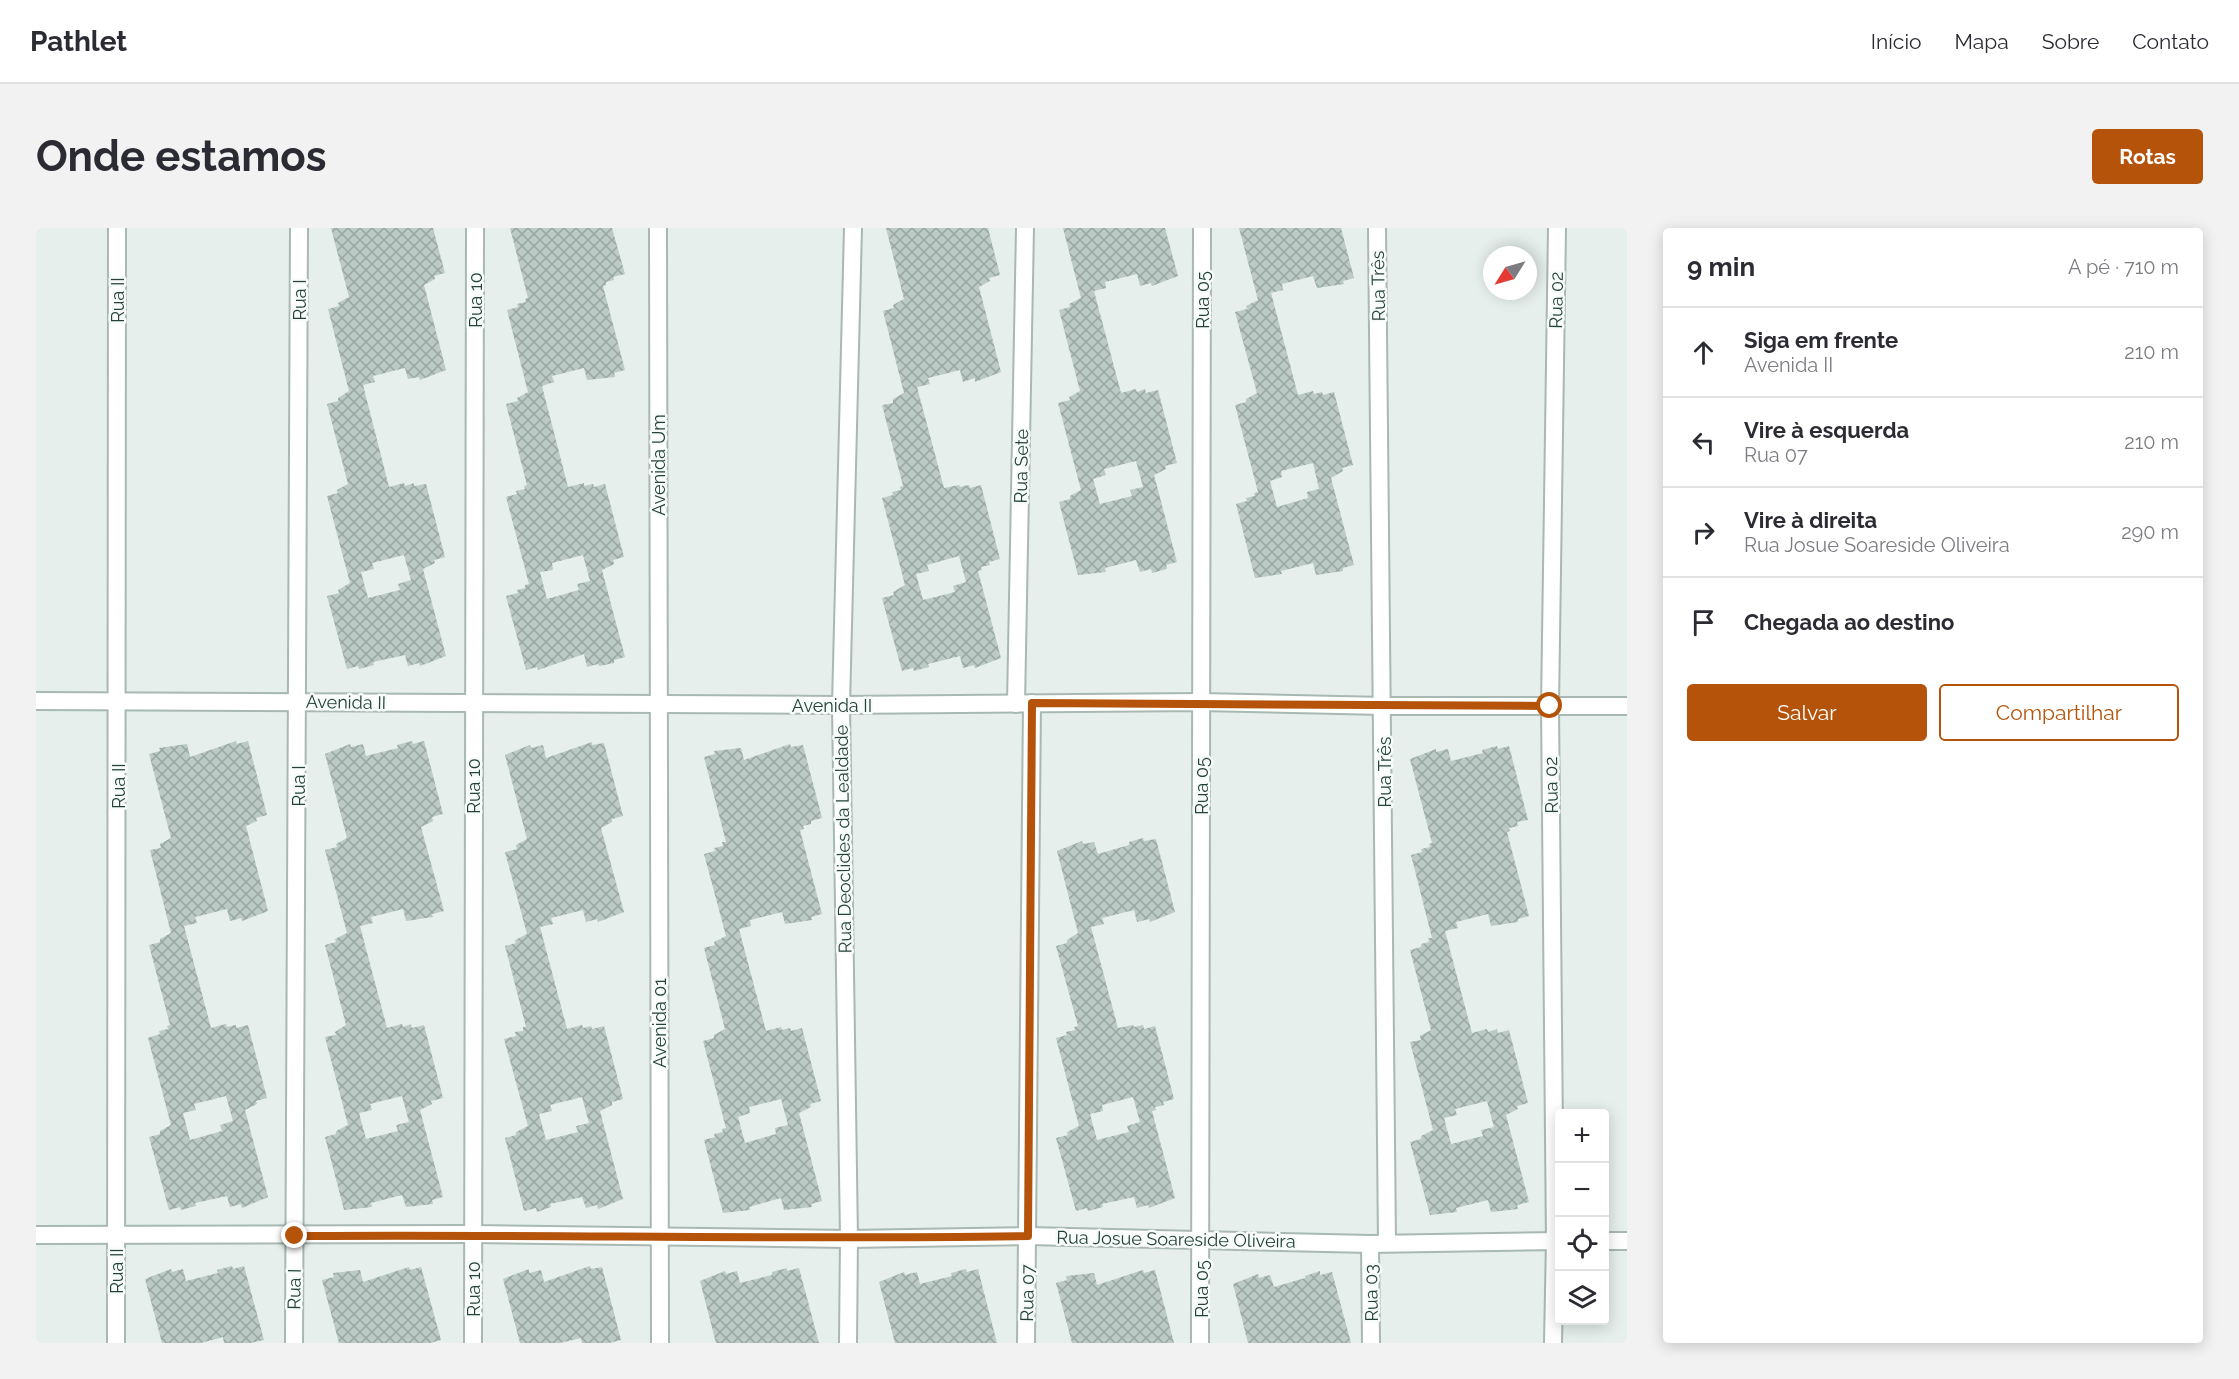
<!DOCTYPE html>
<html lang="pt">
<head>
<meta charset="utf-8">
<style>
  body { margin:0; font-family:Raleway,sans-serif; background:#f2f2f3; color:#2b2b33 }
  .controls { position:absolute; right:18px; bottom:18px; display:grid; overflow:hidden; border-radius:6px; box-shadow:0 3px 15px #0003 }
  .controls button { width:54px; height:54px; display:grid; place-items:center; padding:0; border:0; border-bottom:2px solid #e1e1e2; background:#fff; color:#2b2b33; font:30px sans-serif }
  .compass { position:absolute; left:1447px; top:18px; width:54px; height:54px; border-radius:50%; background:#fff; box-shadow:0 3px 15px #0003; rotate:233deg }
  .stop { position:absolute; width:18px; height:18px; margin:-14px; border:4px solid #b45309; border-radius:50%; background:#fff }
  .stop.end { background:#b45309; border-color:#fff; box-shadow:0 2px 6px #0008 }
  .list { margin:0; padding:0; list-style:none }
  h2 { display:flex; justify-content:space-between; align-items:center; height:78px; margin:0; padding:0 24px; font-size:26px }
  h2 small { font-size:20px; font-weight:400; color:#7c7c81 }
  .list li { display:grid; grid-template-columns:39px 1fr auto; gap:18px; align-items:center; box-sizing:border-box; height:90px; padding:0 24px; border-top:2px solid #e1e1e2 }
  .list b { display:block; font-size:22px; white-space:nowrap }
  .list p { margin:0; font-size:20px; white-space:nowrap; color:#7c7c81 }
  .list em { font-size:20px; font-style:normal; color:#7c7c81 }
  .actions { display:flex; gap:12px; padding:18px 24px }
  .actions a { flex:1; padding:14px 0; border:2px solid #b45309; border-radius:6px; text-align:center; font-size:21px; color:#b45309 }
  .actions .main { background:#b45309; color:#fff }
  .icon { flex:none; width:33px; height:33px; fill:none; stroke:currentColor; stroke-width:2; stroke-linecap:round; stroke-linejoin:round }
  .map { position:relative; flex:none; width:1591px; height:1115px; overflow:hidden; border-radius:6px }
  header { display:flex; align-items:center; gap:36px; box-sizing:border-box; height:84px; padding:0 30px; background:#fff; border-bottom:2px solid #e1e1e2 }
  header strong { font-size:28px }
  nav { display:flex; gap:33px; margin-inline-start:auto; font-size:21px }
  .intro { display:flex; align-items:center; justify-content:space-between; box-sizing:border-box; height:144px; padding:0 36px }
  h1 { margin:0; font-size:42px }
  .button { padding:15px 27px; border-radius:6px; background:#b45309; color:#fff; font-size:21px; font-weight:700 }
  main { display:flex; gap:36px; padding:0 36px }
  aside { flex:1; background:#fff; border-radius:6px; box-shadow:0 3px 15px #0003 }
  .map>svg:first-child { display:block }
  .building { fill:url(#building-cross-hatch); fill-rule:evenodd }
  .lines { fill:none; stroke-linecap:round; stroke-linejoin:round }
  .minor-casing { stroke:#a8b8b2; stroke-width:20 }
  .minor { stroke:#fff; stroke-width:16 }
  .route { stroke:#b45309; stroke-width:8 }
  .labels { text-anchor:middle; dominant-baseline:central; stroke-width:5; stroke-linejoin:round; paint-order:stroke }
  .street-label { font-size:18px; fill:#24423a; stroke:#f7fbf9 }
</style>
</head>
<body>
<header>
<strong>Pathlet</strong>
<nav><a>Início</a><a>Mapa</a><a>Sobre</a><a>Contato</a></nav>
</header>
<div class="intro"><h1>Onde estamos</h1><a class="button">Rotas</a></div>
<main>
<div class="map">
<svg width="1591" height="1115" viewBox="0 0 1591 1115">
  <defs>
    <pattern id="building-cross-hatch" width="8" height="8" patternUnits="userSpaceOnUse" patternTransform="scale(1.5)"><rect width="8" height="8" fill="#bbcac4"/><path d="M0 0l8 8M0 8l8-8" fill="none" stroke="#98a6a0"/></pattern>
  </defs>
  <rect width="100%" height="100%" fill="#e6efeb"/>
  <!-- building -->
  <g class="building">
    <path d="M295,0H397L409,45L398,48L399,51L388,57L410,142L384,152L383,149L372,151L369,140L337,148L339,154L327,157L353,259L368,255L369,258L378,255V258L390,256L409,329L398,332L399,335L387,341L410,428L384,438L383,435L372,438L369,427L337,434L338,437L323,441L322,438L311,441L291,368L303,365L302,362L314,355L291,268L302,265L301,262L312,256L291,176L302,173V170L313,163L292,81L303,78L302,75L313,69ZM368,327L375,352L362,356L364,362L332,370L325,344L338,341L336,335Z"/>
    <path d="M474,0H576L589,46L577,49L578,52L570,54V57L567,58L589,142L578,145L579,149L551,152L548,140L516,148L518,154L506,158L532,259L548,255V258L557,256L558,259L569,256L588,329L577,332L578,336L566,342L589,429L578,432V435L563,438L562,436L551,439L548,426L502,442L501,439L490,442L470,368L482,365L481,362L489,360V357L493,356L470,269L481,266L480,263L489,261L488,258L491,257L470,176L482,173L481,170L492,164L471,82L482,79L481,76L490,74L489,71L492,70ZM547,327L554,353L541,356L543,362L511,371L504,344L517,342L516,335Z"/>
    <path d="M850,0H952L964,47L953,50L954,53L943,59L965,144L939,154V150L927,154L924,142L892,150L894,156L881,159L908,260L923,257L924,259L933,257L934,260L945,257L964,331L953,334L954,337L945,339L946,342L942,343L965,430L939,440L938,437L927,440L924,428L892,436L893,439L878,443L877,440L866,443L846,370L858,367L857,364L869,357L846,270L857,267L856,264L865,262L864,259L867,258L846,177L857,175V171L868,165L847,83L858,80L857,77L868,71ZM923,328L930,354L917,358L919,364L887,372L880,346L893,343L891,337Z"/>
    <path d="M1027,0H1129L1142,48L1116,58L1115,55L1104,58L1101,46L1069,54L1070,60L1058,63L1085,165L1100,161L1101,164L1109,161L1110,165L1122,162L1141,235L1129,238L1130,241L1118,247L1141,334L1130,337L1131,341L1116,345L1115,341L1104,344L1100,332L1069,340L1070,344L1042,347L1023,274L1034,271V268L1045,262L1022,175L1034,172L1033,169L1044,163L1023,82L1034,79L1033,76L1045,70ZM1100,233L1107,259L1094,262L1096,268L1064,276L1057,251L1070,247L1068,241Z"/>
    <path d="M1203,0H1305L1318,50L1307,53L1308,56L1281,60L1277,48L1246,56L1247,62L1235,65L1262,167L1277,163L1278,166L1286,164L1287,167L1298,164L1317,237L1306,240L1307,243L1295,250L1318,337L1307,340V343L1280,347L1277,335L1245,343L1246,346L1219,350L1200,276L1211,273L1210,270L1219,268L1218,265L1222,264L1199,177L1210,174V171L1221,165L1199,84L1211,81L1210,78L1222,72ZM1277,235L1283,261L1271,264L1272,270L1241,279L1234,253L1246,249L1245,243Z"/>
    <path d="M200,513L201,516L212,513L231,587L220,590L221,593L210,598L232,683L206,693L205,690L194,693L191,681L159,689L161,695L148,698L175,800L190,796L191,799L200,797V800L212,797L231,870L220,873L221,876L209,882L232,969L206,980L205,976L194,979L191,968L159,975L160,978L145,982L144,979L133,982L113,909L124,906V903L135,897L112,810L124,806L123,803L132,801L131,798L134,797L113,717L124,714V711L135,705L114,622L125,620L124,616L135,610L113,526L124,523L123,520L151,516L154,529ZM190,868L197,893L184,897L186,903L154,912L147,885L160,882L158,876Z"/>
    <path d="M376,513L377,516L388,513L407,586L396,589L397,593L385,599L408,683L396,686L397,689L370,693L367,681L335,689L337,695L324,698L351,800L366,796L367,799L375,796L376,800L388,797L407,870L395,873L396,876L384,882L407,969L396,972L397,976L370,979L366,967L335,975L336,979L308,982L289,909L300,906V903L312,897L289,809L300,807L299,804L310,797L289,717L300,714L299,711L311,705L289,622L301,619L300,616L311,610L289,526L314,516L315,519L327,516L330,528L362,520L361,517ZM366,868L373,894L360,897L362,903L330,911L323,885L336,882L334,876Z"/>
    <path d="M556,514V517L568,515L587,588L576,591V594L565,600L588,684L562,694L561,691L550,694L547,682L515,690L517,696L504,699L531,801L546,797L547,800L555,798L556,801L568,798L587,871L576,874V877L564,883L587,971L562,981L561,977L550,980L546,969L514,976L515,979L501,984L500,980L488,983L469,910L480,907V904L492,898L468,811L480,808L479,804L487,803V799H490L469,718L480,715L479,712L491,706L469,624L481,621L480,617L491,611L469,527L494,517L495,520L507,517L510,530ZM546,869L553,895L540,898L542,904L510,912L503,886L516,883L514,877Z"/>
    <path d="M754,516L755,519L767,517L786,590L775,593V596L767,598L768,601L764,602L786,686L775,689L776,692L749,696L746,684L714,692L715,698L703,701L730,803L745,799L746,802L754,800L755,803L766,800L785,873L774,876L775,879L763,885L786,973L775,976L776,979L748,982L745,970L713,979L714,982L687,985L668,912L679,909L678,906L687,904L686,901L690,900L667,813L678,810V807L689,801L668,720L679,717L678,714L690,708L668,626L679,623L678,620L687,618L686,614H690L668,529L679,526L678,523L705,520L708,532ZM745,871L752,897L739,900L740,906L709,915L702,889L714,885L713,879Z"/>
    <path d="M1461,518L1462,521L1473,518L1492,592L1481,594L1482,598L1473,600L1474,603L1471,604L1493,688L1482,691V694L1455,698L1452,686L1420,694L1422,700L1409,703L1436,805L1451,801L1452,804L1461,801L1462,805L1473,802L1492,875L1481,878L1482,881L1470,887L1493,974L1481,977L1482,981L1455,984L1452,972L1420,980L1421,984L1394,987L1374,914L1385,911V908L1397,902L1374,814L1385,812L1384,808L1395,802L1374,722L1385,719V716L1393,714L1392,710H1396L1375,627L1386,624L1385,621L1394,619L1393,616L1396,615L1374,531L1400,521V524L1412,521L1415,533L1447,525L1446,522ZM1451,873L1458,899L1445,902L1447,908L1415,916L1408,890L1421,887L1419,881Z"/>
    <path d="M1107,610L1108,613L1120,611L1139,684L1114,694L1113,691L1101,694L1098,682L1066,690L1068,696L1055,699L1082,800L1097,797L1098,799L1107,797L1108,801L1119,798L1138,871L1127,874L1128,877L1119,879L1120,882L1116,883L1139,970L1113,980L1112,977L1101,980L1098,969L1066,976L1067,979L1052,983L1051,980L1040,983L1020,910L1032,907L1031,904L1043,898L1020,810L1031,807L1030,804L1039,802L1038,799L1042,798L1020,718L1031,715V712L1042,705L1021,623L1046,613L1047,616L1058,614L1062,626L1093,617V614ZM1097,869L1104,894L1091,898L1093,904L1061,912L1054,886L1067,883L1066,877Z"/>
    <polygon points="196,1038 197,1041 208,1038 228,1112 214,1115 188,1115 187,1109 165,1115 126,1115 109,1051 135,1041 136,1044 147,1041 150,1053 182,1045 181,1042"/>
    <polygon points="554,1038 555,1041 566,1039 585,1112 573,1115 546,1115 545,1110 524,1115 484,1115 467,1051 493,1041 493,1045 505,1042 508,1054"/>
    <polygon points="373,1039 374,1042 385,1039 405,1112 394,1115 303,1115 286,1052 298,1049 297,1045 324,1042 327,1054"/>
    <polygon points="751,1040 751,1043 763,1040 783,1115 680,1115 664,1053 689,1043 690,1046 701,1043 704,1055 736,1047 736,1044"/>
    <polygon points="930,1041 931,1044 942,1041 961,1115 859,1115 843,1054 868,1044 869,1047 881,1044 884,1056 916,1048 915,1045"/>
    <polygon points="1107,1042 1108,1045 1119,1042 1138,1115 1036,1115 1020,1055 1031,1052 1030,1048 1058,1045 1061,1057"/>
    <polygon points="1284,1043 1284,1047 1296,1044 1315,1115 1212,1115 1197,1056 1222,1046 1223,1050 1234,1047 1238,1059 1269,1050 1269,1048"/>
  </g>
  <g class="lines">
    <defs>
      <g id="minor">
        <polyline points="622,0 624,1115"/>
        <polyline points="1341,0 1351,1015"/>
        <polyline points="0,473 805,477 1165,474 1348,478 1591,478"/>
        <polyline points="980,476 989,0"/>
        <polyline points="0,1007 436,1006 813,1011 992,1008 1334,1016 1524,1013"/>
        <polyline points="1568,1013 1591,1013"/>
        <polyline points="1334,1016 1335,1115"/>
        <polyline points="80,1115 81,0"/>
        <polyline points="258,1115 263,0"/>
        <polyline points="437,1115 439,0"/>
        <polyline points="812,1115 813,1011 805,477 817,0"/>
        <polyline points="990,1115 996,475"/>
        <polyline points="1164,1115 1166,0"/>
        <polyline points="1517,1115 1519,1013 1514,478 1521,0"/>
      </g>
    </defs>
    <!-- minor casing -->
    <use href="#minor" class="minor-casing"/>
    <!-- minor -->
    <use href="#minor" class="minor"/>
  </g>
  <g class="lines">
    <!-- route -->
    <path class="route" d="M259,1008C503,1006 748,1012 992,1008L996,475L1514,478"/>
  </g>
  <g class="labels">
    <!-- street labels -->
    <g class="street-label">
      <text transform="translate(1342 58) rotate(-91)">Rua Três</text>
      <text transform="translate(81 72) rotate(-90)">Rua II</text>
      <text transform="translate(263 72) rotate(-90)">Rua I</text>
      <text transform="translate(439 72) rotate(-90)">Rua 10</text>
      <text transform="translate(1166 72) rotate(-90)">Rua 05</text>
      <text transform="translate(1520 72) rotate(-89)">Rua 02</text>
      <text transform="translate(622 237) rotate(-90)">Avenida Um</text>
      <text transform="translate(985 238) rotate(-89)">Rua Sete</text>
      <text transform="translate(310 474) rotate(1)">Avenida II</text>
      <text x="796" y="477">Avenida II</text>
      <text transform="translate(1348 544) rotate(-90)">Rua Três</text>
      <text transform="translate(1515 557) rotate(-91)">Rua 02</text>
      <text transform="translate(82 558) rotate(-90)">Rua II</text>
      <text transform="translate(262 558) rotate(-90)">Rua I</text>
      <text transform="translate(437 558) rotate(-90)">Rua 10</text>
      <text transform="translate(1165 558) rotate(-90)">Rua 05</text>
      <text transform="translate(807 611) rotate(-91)">Rua Deoclides da Lealdade</text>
      <text transform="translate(623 795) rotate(-90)">Avenida 01</text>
      <text transform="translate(1140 1011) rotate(1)">Rua Josue Soareside Oliveira</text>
      <text transform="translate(80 1043) rotate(-90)">Rua II</text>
      <text transform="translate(258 1061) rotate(-89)">Rua I</text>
      <text transform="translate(437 1061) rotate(-90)">Rua 10</text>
      <text transform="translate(1165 1061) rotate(-90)">Rua 05</text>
      <text transform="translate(991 1065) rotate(-89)">Rua 07</text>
      <text transform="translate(1335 1065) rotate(-91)">Rua 03</text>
    </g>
  </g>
</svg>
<div class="controls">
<button>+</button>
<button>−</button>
<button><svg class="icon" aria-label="locate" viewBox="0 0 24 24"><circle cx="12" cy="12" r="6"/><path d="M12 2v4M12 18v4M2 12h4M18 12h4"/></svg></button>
<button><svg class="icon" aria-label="layers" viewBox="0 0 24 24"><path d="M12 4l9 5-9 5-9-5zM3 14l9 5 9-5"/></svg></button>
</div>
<svg class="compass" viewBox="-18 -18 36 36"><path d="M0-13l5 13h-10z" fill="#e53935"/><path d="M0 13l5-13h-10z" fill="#7c7c81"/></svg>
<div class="stop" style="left:1514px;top:478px"></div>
<div class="stop end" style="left:259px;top:1008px"></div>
</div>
<aside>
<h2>9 min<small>A pé · 710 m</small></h2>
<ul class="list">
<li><svg class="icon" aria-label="ahead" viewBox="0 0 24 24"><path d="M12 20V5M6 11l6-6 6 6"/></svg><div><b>Siga em frente</b><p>Avenida II</p></div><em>210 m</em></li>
<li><svg class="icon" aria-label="left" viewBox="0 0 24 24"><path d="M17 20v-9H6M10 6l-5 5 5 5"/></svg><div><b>Vire à esquerda</b><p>Rua 07</p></div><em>210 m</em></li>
<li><svg class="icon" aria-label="right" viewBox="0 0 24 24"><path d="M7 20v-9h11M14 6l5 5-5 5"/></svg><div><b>Vire à direita</b><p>Rua Josue Soareside Oliveira</p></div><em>290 m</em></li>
<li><svg class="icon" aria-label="arrive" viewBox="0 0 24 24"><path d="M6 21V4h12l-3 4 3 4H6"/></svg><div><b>Chegada ao destino</b></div></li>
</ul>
<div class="actions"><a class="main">Salvar</a><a>Compartilhar</a></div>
</aside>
</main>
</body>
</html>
